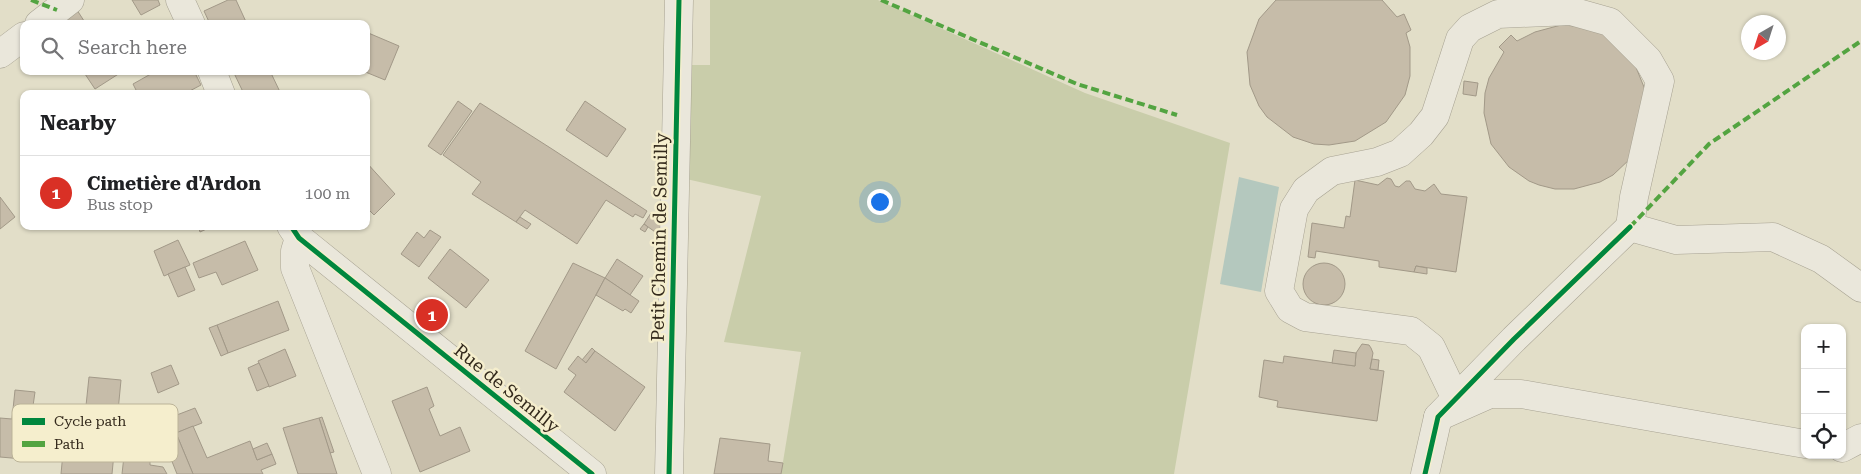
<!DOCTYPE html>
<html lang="en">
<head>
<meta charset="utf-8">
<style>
  body { margin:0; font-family:"Roboto Serif",serif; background:#f6f6f6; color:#202124 }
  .controls { position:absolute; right:15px; bottom:15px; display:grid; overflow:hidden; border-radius:10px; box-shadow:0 1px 4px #0004 }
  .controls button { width:45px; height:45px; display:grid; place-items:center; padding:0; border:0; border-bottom:1px solid #e0e0e0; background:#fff; color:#202124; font:25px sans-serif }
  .compass { position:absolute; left:1741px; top:15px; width:45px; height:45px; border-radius:50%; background:#fff; box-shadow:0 1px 4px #0004; rotate:219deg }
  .you { position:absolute; left:879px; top:201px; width:18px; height:18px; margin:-12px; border:4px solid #fff; border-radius:50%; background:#1a73e8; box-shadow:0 0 0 8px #1a73e833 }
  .badge { display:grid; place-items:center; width:32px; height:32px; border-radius:50%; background:#d93025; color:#fff; font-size:16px; font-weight:700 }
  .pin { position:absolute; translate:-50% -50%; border:2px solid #fff; box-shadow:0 1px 5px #0006 }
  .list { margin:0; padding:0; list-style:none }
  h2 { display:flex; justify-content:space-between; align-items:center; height:65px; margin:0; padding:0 20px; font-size:21px }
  h2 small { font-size:16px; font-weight:400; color:#757577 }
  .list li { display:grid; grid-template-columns:32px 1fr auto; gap:15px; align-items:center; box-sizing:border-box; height:75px; padding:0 20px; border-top:1px solid #e0e0e0 }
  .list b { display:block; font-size:19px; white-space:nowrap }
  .list p { margin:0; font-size:16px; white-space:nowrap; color:#757577 }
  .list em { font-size:16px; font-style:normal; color:#757577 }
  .icon { flex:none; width:28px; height:28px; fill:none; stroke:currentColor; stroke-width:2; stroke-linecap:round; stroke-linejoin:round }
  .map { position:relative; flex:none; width:1861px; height:474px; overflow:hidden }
  .search { position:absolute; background:#fff; box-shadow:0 1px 4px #0004; left:20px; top:20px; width:350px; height:55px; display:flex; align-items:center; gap:12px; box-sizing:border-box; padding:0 18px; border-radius:10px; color:#757577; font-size:19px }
  .panel { position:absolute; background:#fff; box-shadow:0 1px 4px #0004; left:20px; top:90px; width:350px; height:140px; border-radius:10px }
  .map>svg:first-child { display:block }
  .cemetery { fill:#c9cdaa }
  .water { fill:#b4c8be }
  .building { fill:#c6bca9; stroke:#a29988 }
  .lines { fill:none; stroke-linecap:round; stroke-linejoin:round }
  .minor-casing { stroke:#a7a292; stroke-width:29 }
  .minor { stroke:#eae7db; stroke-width:28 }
  .quiet { stroke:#53a441; stroke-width:4; stroke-dasharray:8 4; stroke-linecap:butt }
  .cycleway-casing { stroke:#f5eecd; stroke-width:8 }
  .cycleway { stroke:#00873e; stroke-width:5 }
  .labels { text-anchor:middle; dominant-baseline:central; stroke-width:5; stroke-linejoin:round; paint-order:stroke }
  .street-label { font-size:18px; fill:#342a1c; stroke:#f5eecd }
  .key { fill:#f5eecd; stroke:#bbb398; stroke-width:1 }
  .key-label { font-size:14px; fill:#342a1c }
</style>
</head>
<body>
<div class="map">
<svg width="1861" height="474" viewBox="0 0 1861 474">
  <rect width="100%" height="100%" fill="#e2dec8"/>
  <!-- cemetery -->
  <polygon class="cemetery" points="710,0 878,0 1085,93 1230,143 1174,474 781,474 801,352 724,342 761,196 682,178 688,65 710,65"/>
  <!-- water -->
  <polygon class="water" points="1239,177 1279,187 1261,292 1220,284"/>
  <!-- building -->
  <g class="building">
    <polygon points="132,0 158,0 160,5 141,15"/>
    <polygon points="228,0 236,0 247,24 210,24 204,11"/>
    <polygon points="1276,0 1382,0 1397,17 1404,14 1411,30 1406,33 1410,47 1410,76 1405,95 1386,122 1355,141 1329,145 1314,144 1293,137 1267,117 1259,106 1250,85 1247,52 1259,19"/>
    <polygon points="77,10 86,24 58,24"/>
    <polygon points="1561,25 1576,26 1603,34 1633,60 1646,92 1632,157 1613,175 1600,182 1574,189 1555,189 1539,185 1529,181 1509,167 1491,144 1484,113 1485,93 1489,78 1504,52 1499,47 1511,35 1517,41 1535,32"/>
    <polygon points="366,32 399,46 385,80 363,71 366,71"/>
    <polygon points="83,71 119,71 120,73 95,89"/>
    <polygon points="156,71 194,71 201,85 184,94 138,94 133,84"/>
    <polygon points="233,71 270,71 281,94 244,94"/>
    <polygon points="1464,81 1478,83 1476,96 1463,94"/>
    <polygon points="458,101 472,111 441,155 428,146"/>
    <polygon points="585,101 626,129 607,157 566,130"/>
    <polygon points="480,103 552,149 647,211 643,218 635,214 633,217 606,200 577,244 525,210 516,222 472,194 481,182 443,155"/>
    <polygon points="366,162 395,194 374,215 366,207"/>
    <polygon points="1387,178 1391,179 1395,186 1399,187 1406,181 1410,181 1415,189 1425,191 1434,184 1441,194 1467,197 1456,272 1416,266 1414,272 1379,267 1379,261 1316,251 1315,258 1308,257 1312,223 1344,228 1346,216 1350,217 1355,180 1378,185"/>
    <polygon points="0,197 15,217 0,229"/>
    <polygon points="651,213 666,223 658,234 644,224"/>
    <polygon points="520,217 531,224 527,229 516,222"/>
    <polygon points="644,224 648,227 645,232 640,229"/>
    <polygon points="198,226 213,226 200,232"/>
    <polygon points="430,230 441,237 419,267 401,254 417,232 424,238"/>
    <polygon points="178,240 190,265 164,276 154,251"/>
    <polygon points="245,241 258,270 222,285 216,272 199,278 193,263"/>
    <polygon points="450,249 489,280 466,308 428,278"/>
    <polygon points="617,259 643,276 630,295 605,278"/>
    <polygon points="573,263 605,278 556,369 525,351"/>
    <circle cx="1324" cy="284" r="21"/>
    <polygon points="1416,266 1427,268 1427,274 1414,272"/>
    <polygon points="185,267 195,290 178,297 168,274"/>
    <polygon points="605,278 639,301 631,313 625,309 623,311 596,295"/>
    <polygon points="278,301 289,330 228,353 217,325"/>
    <polygon points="217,325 228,353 221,356 209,328"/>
    <polygon points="1362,344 1369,345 1371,348 1373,353 1370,369 1384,371 1377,421 1277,407 1278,401 1259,397 1264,360 1283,363 1284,356 1355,366 1356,353"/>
    <polygon points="592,348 595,351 586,363 582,360"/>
    <polygon points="285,349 296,376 269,387 258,361"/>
    <polygon points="1334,350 1356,353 1355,366 1332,363"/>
    <polygon points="595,351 645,387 615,431 564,392 576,375 568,369 578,356 586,363"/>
    <polygon points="1372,359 1379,360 1378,370 1370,369"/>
    <polygon points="259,363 269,386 257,391 248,368"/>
    <polygon points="171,365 179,384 158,393 151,373"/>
    <polygon points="89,377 121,380 112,474 61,474 64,442 82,444"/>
    <polygon points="427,387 434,406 429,409 440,436 460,427 470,451 420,472 392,401"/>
    <polygon points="15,390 35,392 32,413 36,414 35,422 28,421 23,459 0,457 0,418 12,419"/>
    <polygon points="195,408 202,423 176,433 169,418"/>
    <polygon points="322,417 334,452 330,453 319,418"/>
    <polygon points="319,418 337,474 298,474 283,428"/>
    <polygon points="193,426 207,458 250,441 257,460 272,454 276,464 261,470 263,474 193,474 176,433"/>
    <polygon points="176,433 191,469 193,474 177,474 163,439"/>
    <polygon points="720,438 770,444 768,461 783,463 781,474 714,474"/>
    <polygon points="267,443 272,454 257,460 253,449"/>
    <polygon points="124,456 150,460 150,465 163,467 167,474 122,474"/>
  </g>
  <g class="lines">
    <defs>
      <g id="minor">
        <polyline points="180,0 191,24"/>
        <polyline points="39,24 70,0"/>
        <polyline points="0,54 24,36"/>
        <polyline points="212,71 221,94"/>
        <polyline points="291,226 299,238 592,474"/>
        <polyline points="1630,227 1676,240 1773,237 1821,259 1861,288"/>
        <polyline points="299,238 295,251 295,268 377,474"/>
        <polyline points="1456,399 1431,347 1411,331 1305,317 1290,309 1279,291 1294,209 1306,190 1332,171 1377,162 1400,153 1421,134 1435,116 1460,39 1470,28 1498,14 1571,11 1610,22 1648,60 1660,81 1634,197 1630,227"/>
        <polyline points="1438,417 1490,394 1521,394 1805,444"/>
        <polyline points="1842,448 1861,438"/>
        <polyline points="669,474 679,0"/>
        <polyline points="1425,474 1438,417 1514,339 1630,227"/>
      </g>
    </defs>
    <!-- minor casing -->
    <use href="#minor" class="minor-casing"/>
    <!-- minor -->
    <use href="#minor" class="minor"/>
    <!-- quiet -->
    <g class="quiet">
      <polyline points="31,0 57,10"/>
      <polyline points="881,0 1077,84 1177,115"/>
      <polyline points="1630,227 1709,144 1861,41"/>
    </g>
    <defs>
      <g id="cycleway">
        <polyline points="291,226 299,238 592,474"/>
        <polyline points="669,474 679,0"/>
        <polyline points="1425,474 1438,417 1514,339 1630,227"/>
      </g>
    </defs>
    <!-- cycleway casing -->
    <use href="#cycleway" class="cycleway-casing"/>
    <!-- cycleway -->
    <use href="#cycleway" class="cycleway"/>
  </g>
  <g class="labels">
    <!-- street labels -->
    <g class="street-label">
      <text transform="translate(659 237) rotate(-89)">Petit Chemin de Semilly</text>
      <text transform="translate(507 388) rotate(39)">Rue de Semilly</text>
    </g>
  </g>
  <!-- legend -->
  <rect x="12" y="404" width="166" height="58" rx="8" class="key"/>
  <rect x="22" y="418" width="23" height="7" fill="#00873e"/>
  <rect x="22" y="441" width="23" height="6" fill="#53a441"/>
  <g class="key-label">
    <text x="54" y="426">Cycle path</text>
    <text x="54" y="449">Path</text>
  </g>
</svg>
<div class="controls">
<button>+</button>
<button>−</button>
<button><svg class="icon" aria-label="locate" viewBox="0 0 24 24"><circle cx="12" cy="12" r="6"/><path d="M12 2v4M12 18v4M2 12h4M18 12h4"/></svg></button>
</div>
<svg class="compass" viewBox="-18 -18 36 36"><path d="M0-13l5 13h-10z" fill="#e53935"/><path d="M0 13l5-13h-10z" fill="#757577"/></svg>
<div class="you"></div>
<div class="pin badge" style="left:432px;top:315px">1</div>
<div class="search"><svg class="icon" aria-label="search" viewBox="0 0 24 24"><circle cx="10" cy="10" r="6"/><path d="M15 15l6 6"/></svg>Search here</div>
<section class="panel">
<h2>Nearby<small></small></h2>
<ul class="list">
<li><span class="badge">1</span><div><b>Cimetière d'Ardon</b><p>Bus stop</p></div><em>100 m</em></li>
</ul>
</section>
</div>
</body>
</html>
